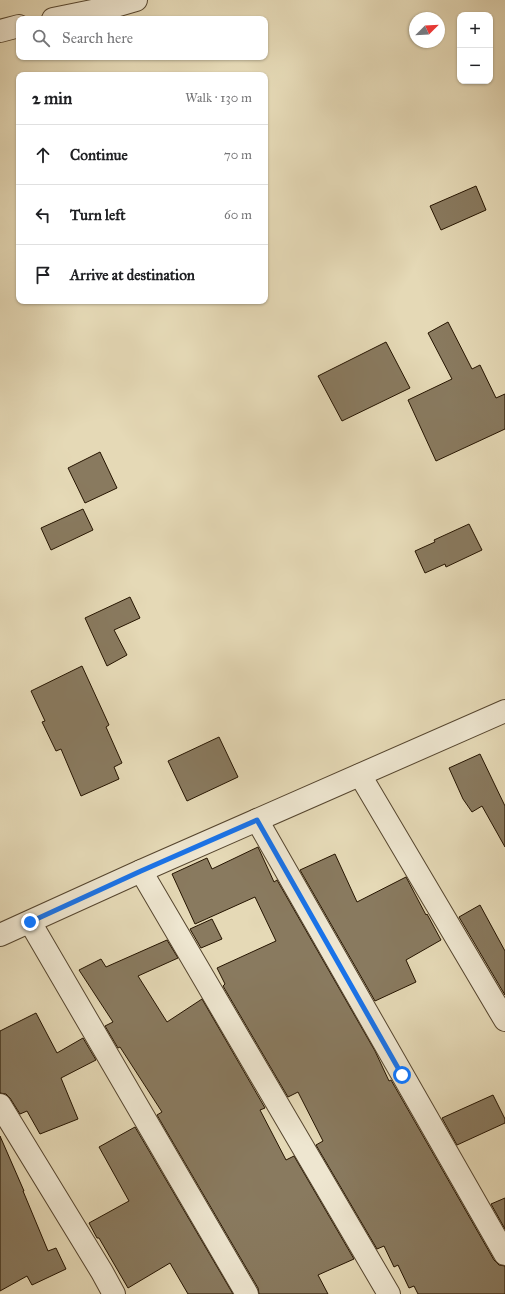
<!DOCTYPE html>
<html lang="en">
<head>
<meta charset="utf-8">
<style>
  body { margin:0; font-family:"IM FELL Great Primer",serif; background:#f6f6f6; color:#202124 }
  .controls { position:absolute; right:12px; top:12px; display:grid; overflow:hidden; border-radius:8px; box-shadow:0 1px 3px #0004 }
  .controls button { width:36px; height:36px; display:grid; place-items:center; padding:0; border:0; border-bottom:1px solid #e0e0e0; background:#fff; color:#202124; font:20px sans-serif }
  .compass { position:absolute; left:409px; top:12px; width:36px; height:36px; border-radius:50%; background:#fff; box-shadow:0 1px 3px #0004; rotate:66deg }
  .stop { position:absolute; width:12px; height:12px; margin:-9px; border:3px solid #1a73e8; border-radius:50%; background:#fff }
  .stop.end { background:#1a73e8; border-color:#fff; box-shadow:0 1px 4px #0008 }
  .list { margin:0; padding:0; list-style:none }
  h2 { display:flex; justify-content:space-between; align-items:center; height:52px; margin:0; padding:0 16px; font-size:17px }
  h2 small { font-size:13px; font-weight:400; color:#757577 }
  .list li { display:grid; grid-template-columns:26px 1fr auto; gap:12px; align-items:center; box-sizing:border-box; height:60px; padding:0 16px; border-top:1px solid #e0e0e0 }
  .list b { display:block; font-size:15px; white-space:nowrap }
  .list em { font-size:13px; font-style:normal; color:#757577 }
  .icon { flex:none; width:22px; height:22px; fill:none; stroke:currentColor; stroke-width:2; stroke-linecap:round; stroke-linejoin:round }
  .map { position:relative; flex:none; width:505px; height:1294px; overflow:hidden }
  .search { position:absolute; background:#fff; box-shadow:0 1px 3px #0004; left:16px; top:16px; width:252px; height:44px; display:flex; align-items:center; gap:10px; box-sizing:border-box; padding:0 14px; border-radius:8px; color:#757577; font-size:15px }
  .panel { position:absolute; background:#fff; box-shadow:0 1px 3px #0004; left:16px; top:72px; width:252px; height:232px; border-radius:8px }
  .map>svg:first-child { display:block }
  .building { fill:#897a5f; stroke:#251400 }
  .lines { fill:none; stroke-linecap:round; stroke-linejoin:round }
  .street-casing { stroke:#55452e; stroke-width:24 }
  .street { stroke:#eee6d0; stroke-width:22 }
  .route { stroke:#1a73e8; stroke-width:5 }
</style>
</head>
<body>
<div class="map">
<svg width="505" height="1294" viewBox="0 0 505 1294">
  <rect width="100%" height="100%" fill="#e5d9b6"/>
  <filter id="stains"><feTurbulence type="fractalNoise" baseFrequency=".005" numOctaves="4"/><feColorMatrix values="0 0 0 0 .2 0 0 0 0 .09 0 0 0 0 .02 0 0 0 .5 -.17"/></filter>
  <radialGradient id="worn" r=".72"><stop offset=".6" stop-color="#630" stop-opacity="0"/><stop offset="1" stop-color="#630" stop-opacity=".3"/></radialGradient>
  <!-- building -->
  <g class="building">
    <polygon points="476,186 486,210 441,230 430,206"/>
    <polygon points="448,322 472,369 480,365 496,398 505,394 505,429 436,461 408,400 452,379 428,333"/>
    <polygon points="386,342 410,388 342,421 318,376"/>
    <polygon points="100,452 117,488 85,503 68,468"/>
    <polygon points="83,509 93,530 51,550 41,528"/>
    <polygon points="469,524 482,550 446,567 445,564 425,573 415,551 435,542 434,540"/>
    <polygon points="130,597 140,618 114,630 127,655 107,666 85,618"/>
    <polygon points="82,666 109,725 106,727 122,763 114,767 119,779 81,796 61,749 56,751 42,722 45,721 31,691"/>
    <polygon points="219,737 238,777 187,801 168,761"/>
    <polygon points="480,754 505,806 505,847 482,806 472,812 463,799 449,768"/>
    <polygon points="258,847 274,882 277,880 375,1051 389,1081 391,1080 494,1260 499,1265 505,1266 505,1294 418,1294 414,1286 409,1288 398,1265 394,1267 384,1246 377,1249 316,1145 323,1141 298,1092 288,1097 223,986 225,984 217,968 276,941 255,897 195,924 172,874 207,858 212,869"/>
    <polygon points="335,854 357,902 406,877 426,915 427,914 441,940 406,960 416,982 375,1001 300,870"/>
    <polygon points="480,905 505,951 505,995 459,917"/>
    <polygon points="212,919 222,939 201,948 190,929"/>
    <polygon points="167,940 178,958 138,976 167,1022 202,999 265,1108 260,1110 286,1160 294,1156 354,1259 318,1275 328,1294 259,1294 258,1288 157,1115 162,1112 120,1047 118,1048 105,1026 113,1022 79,970 101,959 106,967"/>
    <polygon points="36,1013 57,1053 83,1038 96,1060 61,1078 78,1119 40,1134 27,1111 20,1114 10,1098 6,1094 0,1093 0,1031"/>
    <polygon points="493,1095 505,1119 505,1123 457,1145 442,1118"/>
    <polygon points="135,1127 233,1294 188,1294 170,1263 128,1288 99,1238 97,1238 89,1223 129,1201 99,1147"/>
    <polygon points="0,1136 24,1191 23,1191 48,1251 56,1248 66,1269 32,1285 27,1276 0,1291"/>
    <polygon points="505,1198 505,1229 491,1204"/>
  </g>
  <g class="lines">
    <defs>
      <g id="street">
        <polyline points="53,19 112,7 136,0"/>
        <polyline points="0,31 19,26"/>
        <polyline points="360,775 505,1020"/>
        <polyline points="257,820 505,1254"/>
        <polyline points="141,871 389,1294"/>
        <polyline points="30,922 247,1294"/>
        <polyline points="0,935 141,871 505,711"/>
        <polyline points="0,1105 102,1272 114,1294"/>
      </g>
    </defs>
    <!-- street casing -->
    <use href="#street" class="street-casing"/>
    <!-- street -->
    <use href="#street" class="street"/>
  </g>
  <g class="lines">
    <!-- route -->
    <polyline class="route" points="30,922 141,871 257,820 402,1075"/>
  </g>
  <rect width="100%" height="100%" filter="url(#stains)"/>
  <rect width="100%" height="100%" fill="url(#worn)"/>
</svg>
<div class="controls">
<button>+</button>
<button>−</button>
</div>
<svg class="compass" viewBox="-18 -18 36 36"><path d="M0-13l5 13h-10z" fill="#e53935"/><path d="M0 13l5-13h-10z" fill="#757577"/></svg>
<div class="stop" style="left:402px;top:1075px"></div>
<div class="stop end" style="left:30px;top:922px"></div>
<div class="search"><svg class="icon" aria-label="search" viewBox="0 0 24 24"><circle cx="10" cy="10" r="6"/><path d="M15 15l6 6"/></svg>Search here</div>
<section class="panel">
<h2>2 min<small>Walk · 130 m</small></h2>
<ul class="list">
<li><svg class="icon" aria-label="ahead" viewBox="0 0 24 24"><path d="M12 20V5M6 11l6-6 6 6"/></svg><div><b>Continue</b></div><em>70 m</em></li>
<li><svg class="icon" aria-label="left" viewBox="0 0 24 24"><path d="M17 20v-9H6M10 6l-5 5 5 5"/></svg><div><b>Turn left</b></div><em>60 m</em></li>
<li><svg class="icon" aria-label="arrive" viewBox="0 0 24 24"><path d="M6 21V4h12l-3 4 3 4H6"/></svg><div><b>Arrive at destination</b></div></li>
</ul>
</section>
</div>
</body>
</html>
